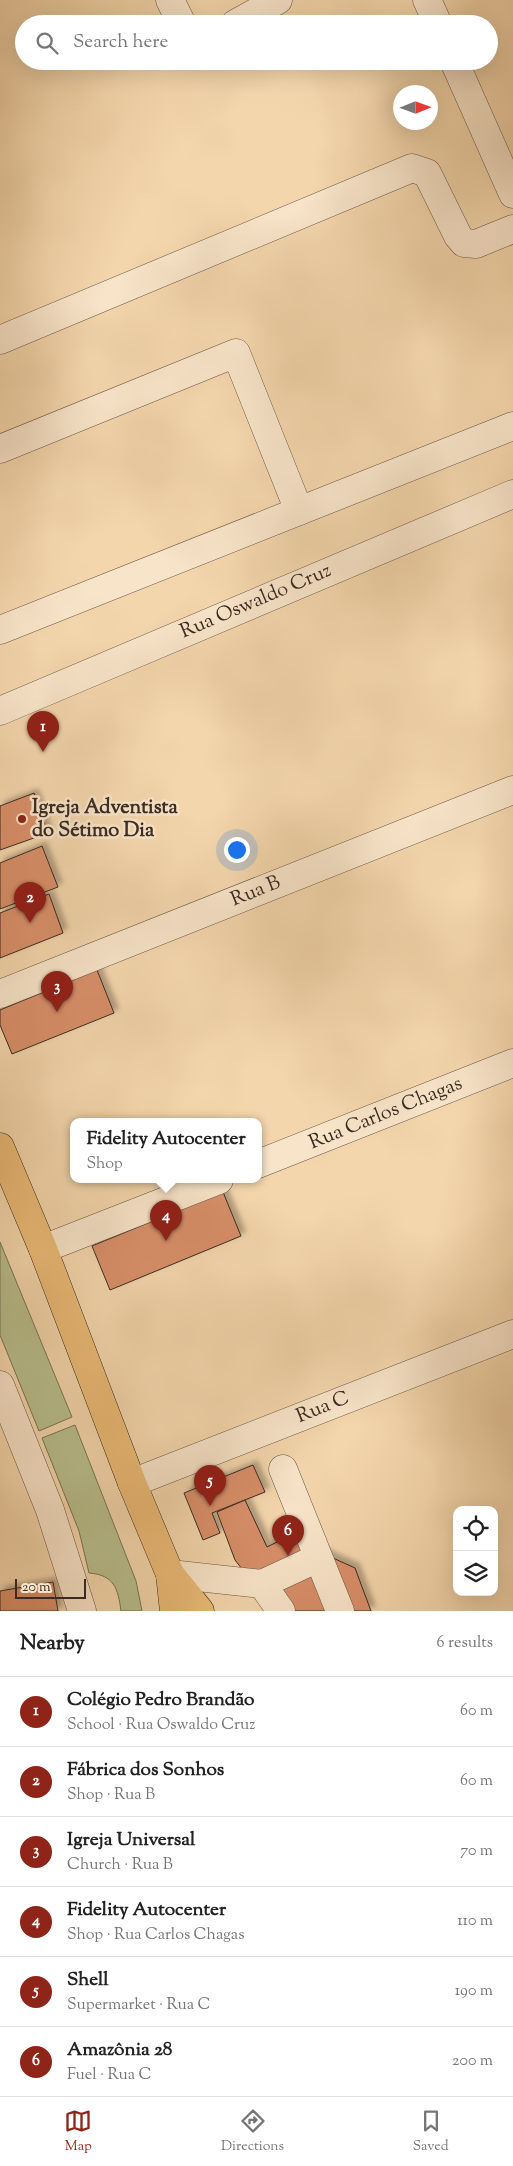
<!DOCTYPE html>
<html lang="en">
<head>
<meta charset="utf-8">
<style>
  body { margin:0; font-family:"Sorts Mill Goudy",serif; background:#f2f2f2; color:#222 }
  .controls { position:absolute; right:15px; bottom:15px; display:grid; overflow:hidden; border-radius:10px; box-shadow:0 5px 20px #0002 }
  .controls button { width:45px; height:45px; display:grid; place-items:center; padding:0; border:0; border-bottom:1px solid #e0e0e0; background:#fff; color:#222; font:25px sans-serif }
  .compass { position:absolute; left:393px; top:85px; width:45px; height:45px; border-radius:50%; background:#fff; box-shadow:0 5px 20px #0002; rotate:89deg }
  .scale { position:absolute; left:15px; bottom:12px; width:71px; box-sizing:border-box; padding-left:5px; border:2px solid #3b2b24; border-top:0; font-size:14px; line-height:18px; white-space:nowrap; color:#3b2b24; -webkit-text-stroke:4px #f8e4c9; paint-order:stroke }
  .you { position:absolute; left:236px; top:849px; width:18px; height:18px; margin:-12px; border:4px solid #fff; border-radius:50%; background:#1a73e8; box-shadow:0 0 0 8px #1a73e833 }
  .badge { display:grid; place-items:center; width:32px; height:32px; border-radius:50%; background:#8f2418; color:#fff; font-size:16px; font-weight:700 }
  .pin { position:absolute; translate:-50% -41px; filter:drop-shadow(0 1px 2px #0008) }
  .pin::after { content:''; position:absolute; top:26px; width:18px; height:15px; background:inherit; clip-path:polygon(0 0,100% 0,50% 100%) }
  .popup { position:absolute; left:70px; top:1118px; width:192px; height:65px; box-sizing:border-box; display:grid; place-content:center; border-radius:10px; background:#fff; filter:drop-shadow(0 1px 4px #0005); font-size:16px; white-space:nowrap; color:#767676 }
  .popup b { font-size:19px; color:#222 }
  .popup::after { content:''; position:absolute; left:50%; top:100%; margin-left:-10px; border:10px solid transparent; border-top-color:#fff }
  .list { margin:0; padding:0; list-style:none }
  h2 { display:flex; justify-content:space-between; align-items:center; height:65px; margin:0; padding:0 20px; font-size:21px }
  h2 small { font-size:16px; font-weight:400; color:#767676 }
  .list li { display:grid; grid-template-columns:32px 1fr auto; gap:15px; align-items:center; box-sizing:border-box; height:70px; padding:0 20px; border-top:1px solid #e0e0e0 }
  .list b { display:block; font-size:19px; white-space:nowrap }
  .list p { margin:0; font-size:16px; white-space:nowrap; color:#767676 }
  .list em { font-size:16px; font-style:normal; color:#767676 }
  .icon { flex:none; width:28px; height:28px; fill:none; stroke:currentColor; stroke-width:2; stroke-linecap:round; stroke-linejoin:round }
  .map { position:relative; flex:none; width:513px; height:1611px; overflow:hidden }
  .search { position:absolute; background:#fff; box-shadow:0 5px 20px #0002; left:15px; right:15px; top:15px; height:55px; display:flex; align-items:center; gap:12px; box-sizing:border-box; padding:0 18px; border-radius:28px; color:#767676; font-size:19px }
  .sheet { height:485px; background:#fff }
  nav { display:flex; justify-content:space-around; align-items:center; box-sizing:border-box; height:70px; border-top:1px solid #e0e0e0; background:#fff; font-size:14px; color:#767676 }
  nav a { display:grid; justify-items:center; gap:2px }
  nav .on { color:#8f2418 }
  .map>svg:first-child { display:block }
  .green { fill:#b8be8c; stroke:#7a7458 }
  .building { fill:#d88f69; stroke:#3b2b24; filter:url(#shadow) }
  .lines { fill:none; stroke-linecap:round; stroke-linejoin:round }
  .minor-casing { stroke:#695646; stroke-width:29 }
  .major-casing { stroke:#3b2b24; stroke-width:29 }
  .minor { stroke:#f8e4c9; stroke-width:28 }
  .major { stroke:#eabb76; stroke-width:28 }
  .poi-dot { fill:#8f2418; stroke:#f8e4c9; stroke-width:2 }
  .labels { text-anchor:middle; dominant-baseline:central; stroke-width:5; stroke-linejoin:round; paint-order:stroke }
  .street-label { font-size:20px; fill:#3b2b24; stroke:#f8e4c9 }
  .poi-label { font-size:20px; font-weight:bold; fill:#3b2b24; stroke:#f8e4c9; text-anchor:start }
</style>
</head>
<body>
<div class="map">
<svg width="513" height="1611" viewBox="0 0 513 1611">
  <defs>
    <filter id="shadow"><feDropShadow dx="4.5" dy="-4.5" stdDeviation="2.5" flood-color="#0004"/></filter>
  </defs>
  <rect width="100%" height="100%" fill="#f4d6ac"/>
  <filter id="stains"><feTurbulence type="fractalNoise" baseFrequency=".004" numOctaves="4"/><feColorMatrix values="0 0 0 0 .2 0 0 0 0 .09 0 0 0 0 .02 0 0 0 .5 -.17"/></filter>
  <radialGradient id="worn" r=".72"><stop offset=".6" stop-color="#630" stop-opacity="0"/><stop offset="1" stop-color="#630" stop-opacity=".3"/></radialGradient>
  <!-- green -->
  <g class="green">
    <polygon points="0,1242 72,1417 39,1431 0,1335"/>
    <path d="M75,1425L136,1581L142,1611H121C118,1588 114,1575 89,1573L79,1531L42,1438Z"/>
  </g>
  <!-- building -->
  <g class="building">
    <polygon points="34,793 48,833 0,850 0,806"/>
    <polygon points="42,846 58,887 0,909 0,863"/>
    <polygon points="49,894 63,933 0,958 0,913"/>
    <polygon points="97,970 114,1013 12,1054 0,1025 0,1010"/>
    <polygon points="223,1192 241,1236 110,1290 92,1246"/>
    <polygon points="253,1465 265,1492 212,1513 220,1533 203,1540 184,1493"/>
    <polygon points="245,1500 267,1547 287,1537 355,1568 371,1611 275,1611 235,1560 217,1512"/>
    <polygon points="53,1582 58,1611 0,1611 0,1591"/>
  </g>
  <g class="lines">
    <defs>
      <g id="minor">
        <polyline points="170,0 182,24"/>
        <polyline points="427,0 438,24"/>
        <polyline points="235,24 278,0"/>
        <polyline points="454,61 513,194"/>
        <polyline points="0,340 412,168 427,173 458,236 464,243 476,244 513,229"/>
        <polyline points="0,449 236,353 299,511"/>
        <polyline points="0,630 513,426"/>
        <polyline points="0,711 513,494"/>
        <polyline points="0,994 513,790"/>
        <polyline points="258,1164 513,1063"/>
        <polyline points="43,1249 219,1180"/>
        <polyline points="0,1385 50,1510 82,1611"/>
        <polyline points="283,1469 340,1611"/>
        <polyline points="132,1483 513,1334"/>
        <polyline points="170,1574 262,1584 281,1611"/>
        <polyline points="262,1584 318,1558"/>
      </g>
      <g id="major">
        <polyline points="0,1147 43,1249 132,1483 170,1574 174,1611"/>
        <polyline points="170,1574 200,1611"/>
      </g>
    </defs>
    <!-- minor casing -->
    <use href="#minor" class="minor-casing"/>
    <!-- major casing -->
    <use href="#major" class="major-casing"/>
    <!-- minor -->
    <use href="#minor" class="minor"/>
    <!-- major -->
    <use href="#major" class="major"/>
  </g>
  <!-- markers -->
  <circle class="poi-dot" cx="22" cy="819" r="5"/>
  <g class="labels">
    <!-- street labels -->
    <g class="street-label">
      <text transform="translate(256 602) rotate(-23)">Rua Oswaldo Cruz</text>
      <text transform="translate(256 892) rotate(-22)">Rua B</text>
      <text transform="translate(386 1114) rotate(-22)">Rua Carlos Chagas</text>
      <text transform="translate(323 1408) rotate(-22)">Rua C</text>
    </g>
    <!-- poi labels -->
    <g class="poi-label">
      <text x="32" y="808">Igreja Adventista<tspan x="32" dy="23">do Sétimo Dia</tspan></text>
    </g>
  </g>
  <rect width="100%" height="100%" filter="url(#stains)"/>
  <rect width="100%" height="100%" fill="url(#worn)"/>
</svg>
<div class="controls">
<button><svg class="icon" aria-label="locate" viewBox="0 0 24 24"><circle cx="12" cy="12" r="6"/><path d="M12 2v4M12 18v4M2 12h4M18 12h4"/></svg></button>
<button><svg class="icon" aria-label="layers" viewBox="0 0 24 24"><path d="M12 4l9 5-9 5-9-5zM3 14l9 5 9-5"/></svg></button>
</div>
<svg class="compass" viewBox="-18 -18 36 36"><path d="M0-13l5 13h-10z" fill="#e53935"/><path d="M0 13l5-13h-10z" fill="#767676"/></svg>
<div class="scale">20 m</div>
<div class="you"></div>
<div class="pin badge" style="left:43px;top:752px">1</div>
<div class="pin badge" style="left:30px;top:923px">2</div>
<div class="pin badge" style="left:57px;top:1012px">3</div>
<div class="pin badge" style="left:166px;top:1241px">4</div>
<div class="popup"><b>Fidelity Autocenter</b>Shop</div>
<div class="pin badge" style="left:210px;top:1506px">5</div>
<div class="pin badge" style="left:288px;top:1556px">6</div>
<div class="search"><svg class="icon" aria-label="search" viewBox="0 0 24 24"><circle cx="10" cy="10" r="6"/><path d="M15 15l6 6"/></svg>Search here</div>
</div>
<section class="sheet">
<h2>Nearby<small>6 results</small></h2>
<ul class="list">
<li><span class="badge">1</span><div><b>Colégio Pedro Brandão</b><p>School · Rua Oswaldo Cruz</p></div><em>60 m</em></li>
<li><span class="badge">2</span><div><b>Fábrica dos Sonhos</b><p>Shop · Rua B</p></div><em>60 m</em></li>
<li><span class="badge">3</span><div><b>Igreja Universal</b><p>Church · Rua B</p></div><em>70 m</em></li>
<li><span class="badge">4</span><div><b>Fidelity Autocenter</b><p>Shop · Rua Carlos Chagas</p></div><em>110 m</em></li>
<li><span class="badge">5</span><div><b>Shell</b><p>Supermarket · Rua C</p></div><em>190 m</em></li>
<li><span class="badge">6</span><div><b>Amazônia 28</b><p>Fuel · Rua C</p></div><em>200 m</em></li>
</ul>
</section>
<nav>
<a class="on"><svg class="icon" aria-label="map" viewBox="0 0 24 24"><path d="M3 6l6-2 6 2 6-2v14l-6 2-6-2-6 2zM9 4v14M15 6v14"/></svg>Map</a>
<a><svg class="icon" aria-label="directions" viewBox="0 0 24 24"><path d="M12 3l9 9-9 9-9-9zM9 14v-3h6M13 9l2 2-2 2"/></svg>Directions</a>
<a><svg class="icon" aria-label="saved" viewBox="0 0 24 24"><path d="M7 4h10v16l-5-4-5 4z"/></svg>Saved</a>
</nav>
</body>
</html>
